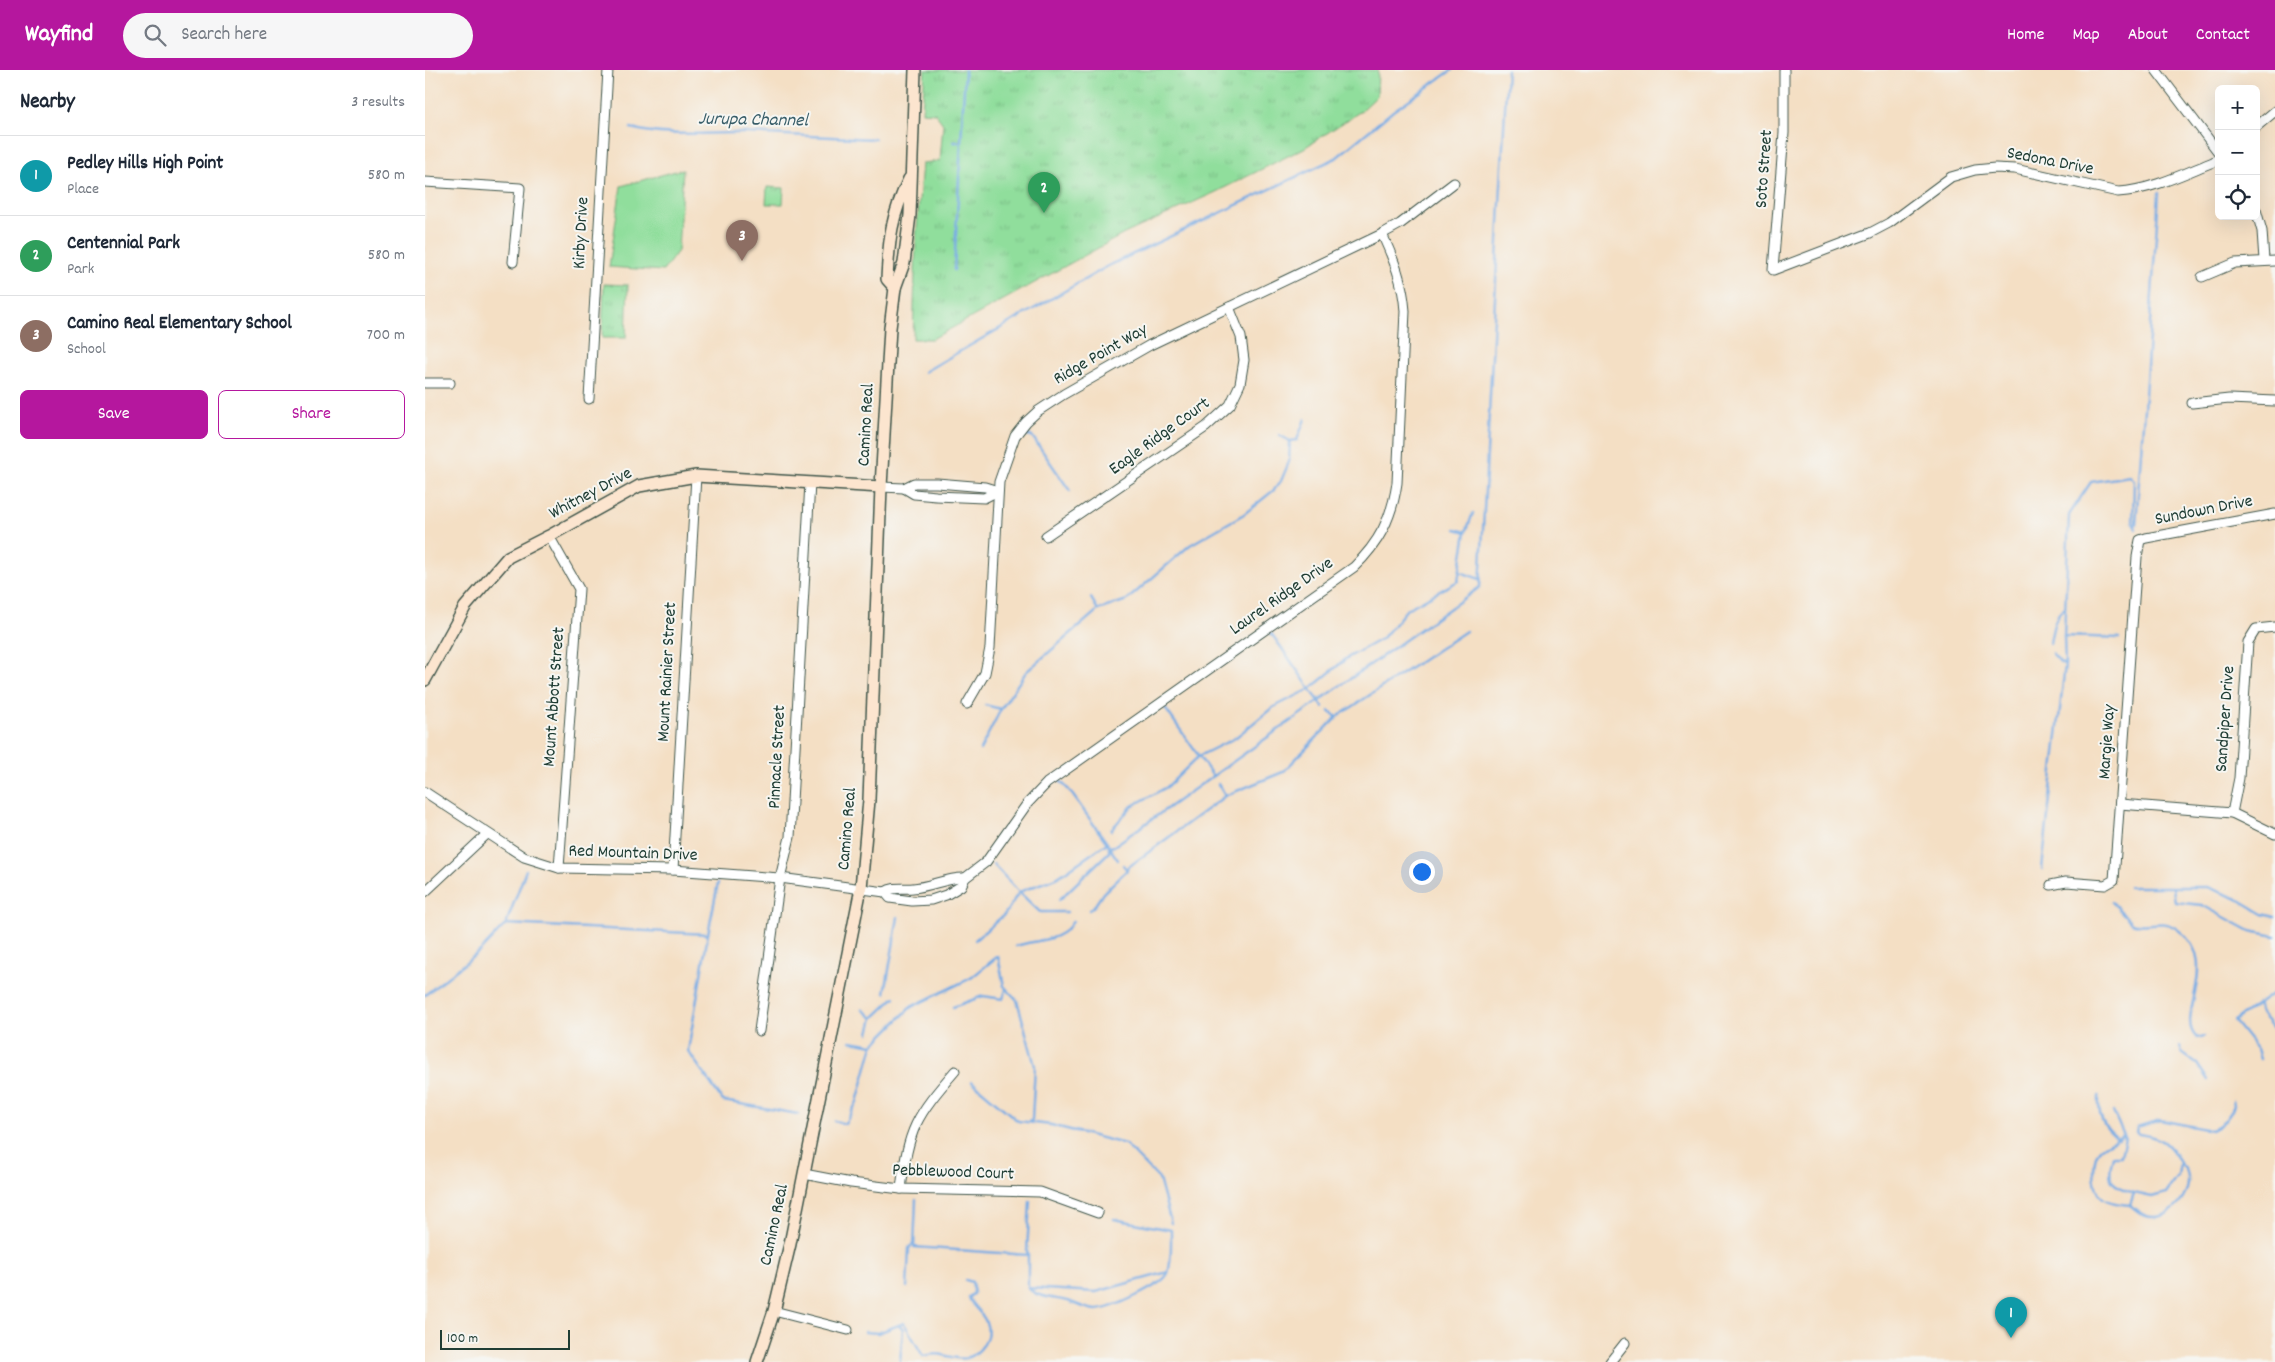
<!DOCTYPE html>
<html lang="en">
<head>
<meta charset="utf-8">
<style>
  body { margin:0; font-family:Dekko,sans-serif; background:#f6f6f7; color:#1f2937 }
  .controls { position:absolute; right:15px; top:15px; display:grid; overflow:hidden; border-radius:8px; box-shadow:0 5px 20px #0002 }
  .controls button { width:45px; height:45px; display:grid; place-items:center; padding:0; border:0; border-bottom:1px solid #e0e1e3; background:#fff; color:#1f2937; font:25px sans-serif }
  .scale { position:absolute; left:15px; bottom:12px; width:130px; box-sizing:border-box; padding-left:5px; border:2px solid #1f3d34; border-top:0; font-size:14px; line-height:18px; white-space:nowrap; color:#1f3d34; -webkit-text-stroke:4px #f6f6f2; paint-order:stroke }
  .you { position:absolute; left:996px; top:801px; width:18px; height:18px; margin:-12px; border:4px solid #fff; border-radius:50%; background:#1a73e8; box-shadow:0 0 0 8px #1a73e833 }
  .badge { display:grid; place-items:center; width:32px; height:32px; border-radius:50%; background:#b5179e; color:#fff; font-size:16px; font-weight:700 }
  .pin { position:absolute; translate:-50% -41px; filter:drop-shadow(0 1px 2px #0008) }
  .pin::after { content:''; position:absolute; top:26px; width:18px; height:15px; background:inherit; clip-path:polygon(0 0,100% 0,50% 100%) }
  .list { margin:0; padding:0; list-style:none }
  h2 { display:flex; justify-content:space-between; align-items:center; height:65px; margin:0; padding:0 20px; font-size:21px }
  h2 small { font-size:16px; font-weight:400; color:#747a83 }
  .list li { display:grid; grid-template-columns:32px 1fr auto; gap:15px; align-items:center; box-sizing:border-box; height:80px; padding:0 20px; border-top:1px solid #e0e1e3 }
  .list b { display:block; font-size:19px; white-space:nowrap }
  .list p { margin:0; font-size:16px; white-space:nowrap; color:#747a83 }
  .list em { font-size:16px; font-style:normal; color:#747a83 }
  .actions { display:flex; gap:10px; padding:15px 20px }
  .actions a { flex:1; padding:11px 0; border:1px solid #b5179e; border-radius:8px; text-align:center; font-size:18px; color:#b5179e }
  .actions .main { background:#b5179e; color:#fff }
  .icon { flex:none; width:28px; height:28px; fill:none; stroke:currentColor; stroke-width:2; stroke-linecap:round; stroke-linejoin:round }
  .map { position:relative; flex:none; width:1850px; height:1292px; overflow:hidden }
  header { display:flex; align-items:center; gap:30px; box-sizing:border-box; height:70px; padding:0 25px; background:#b5179e; color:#fff }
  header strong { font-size:24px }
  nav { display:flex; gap:28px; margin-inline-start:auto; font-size:18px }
  .search { width:350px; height:45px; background:#f6f6f7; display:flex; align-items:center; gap:12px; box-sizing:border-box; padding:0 18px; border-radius:28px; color:#747a83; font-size:19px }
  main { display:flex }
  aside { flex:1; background:#fff }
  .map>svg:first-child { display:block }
  .grass { fill:#90de9c; stroke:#588e68 }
  .park { fill:url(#park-tufts); stroke:#588e68 }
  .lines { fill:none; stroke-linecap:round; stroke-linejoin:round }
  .stream { stroke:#77abe4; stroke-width:2.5 }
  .street-casing { stroke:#3f554a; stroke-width:11 }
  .secondary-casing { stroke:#3f554a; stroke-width:14 }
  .street { stroke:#fff; stroke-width:9 }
  .secondary { stroke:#fce5cf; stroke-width:11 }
  .labels { text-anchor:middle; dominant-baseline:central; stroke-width:4; stroke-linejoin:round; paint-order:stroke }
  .street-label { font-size:18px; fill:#1f3d34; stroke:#f6f6f2 }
  .water-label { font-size:19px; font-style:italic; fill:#395e69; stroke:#f6f6f2 }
</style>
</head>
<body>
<header>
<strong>Wayfind</strong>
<div class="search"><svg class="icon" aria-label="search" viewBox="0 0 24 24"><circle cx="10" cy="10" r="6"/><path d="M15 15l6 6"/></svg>Search here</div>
<nav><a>Home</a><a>Map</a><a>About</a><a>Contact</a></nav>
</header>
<main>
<aside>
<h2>Nearby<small>3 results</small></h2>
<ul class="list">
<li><span class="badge" style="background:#0f9aa8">1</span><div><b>Pedley Hills High Point</b><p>Place</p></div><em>580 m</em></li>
<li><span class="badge" style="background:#2e9e5b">2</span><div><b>Centennial Park</b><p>Park</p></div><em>580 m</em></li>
<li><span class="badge" style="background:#8d6e63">3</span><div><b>Camino Real Elementary School</b><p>School</p></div><em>700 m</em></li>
</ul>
<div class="actions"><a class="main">Save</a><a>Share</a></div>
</aside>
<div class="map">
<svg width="1850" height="1292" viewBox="0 0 1850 1292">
  <defs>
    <pattern id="park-tufts" width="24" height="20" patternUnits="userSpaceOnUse" patternTransform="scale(1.25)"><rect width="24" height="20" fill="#90de9c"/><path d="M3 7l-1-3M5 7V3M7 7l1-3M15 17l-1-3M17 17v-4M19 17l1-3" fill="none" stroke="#7cbf87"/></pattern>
  </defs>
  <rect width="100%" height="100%" fill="#f6f6f2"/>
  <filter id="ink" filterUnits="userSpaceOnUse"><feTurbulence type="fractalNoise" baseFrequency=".02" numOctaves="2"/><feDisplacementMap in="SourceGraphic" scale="10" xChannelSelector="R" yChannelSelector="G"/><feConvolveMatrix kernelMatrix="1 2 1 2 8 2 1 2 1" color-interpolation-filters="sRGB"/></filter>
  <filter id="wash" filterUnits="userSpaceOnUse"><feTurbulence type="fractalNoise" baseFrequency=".0096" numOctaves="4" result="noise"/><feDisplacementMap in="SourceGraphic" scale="20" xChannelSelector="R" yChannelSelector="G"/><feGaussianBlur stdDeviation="1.12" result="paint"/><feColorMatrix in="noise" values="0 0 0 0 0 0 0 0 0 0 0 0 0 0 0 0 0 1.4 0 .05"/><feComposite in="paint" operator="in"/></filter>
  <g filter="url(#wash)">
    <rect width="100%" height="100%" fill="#f4dfc4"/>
    <!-- grass -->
    <polygon class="grass" points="258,99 253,181 238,201 184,197 196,116"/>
    <!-- park -->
    <g class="park">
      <polygon points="500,0 953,0 952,26 936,41 879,78 791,122 699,164 507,269 488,269 491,169 497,93 515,91 518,54 510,43 497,42"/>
      <polygon points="342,117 359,118 358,134 341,134"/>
      <polygon points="179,214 203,215 201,268 177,268"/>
    </g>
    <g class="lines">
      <!-- stream -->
      <g class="stream">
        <path d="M206,58C243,68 282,62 320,63C363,65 406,67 450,69"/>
        <polyline points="529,72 536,72"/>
        <polyline points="529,200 540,0"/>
        <polyline points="499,302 685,195 911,88 968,41 1027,0"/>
        <polyline points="602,365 607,366 645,421"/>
        <polyline points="854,365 865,371"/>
        <polyline points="1711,455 1734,123"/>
        <polyline points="1031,459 1041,462"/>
        <polyline points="1035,502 1055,509"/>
        <polyline points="666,528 673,540"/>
        <polyline points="846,563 898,637"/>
        <polyline points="1694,568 1639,566 1644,445 1666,412 1705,406 1709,411 1708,453 1711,459"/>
        <path d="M1625,573C1627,561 1630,544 1640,537"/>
        <polyline points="1627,583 1636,593 1640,594"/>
        <polyline points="740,638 787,705"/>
        <polyline points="576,639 601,602 673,540 702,530 765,475 819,444 849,420 856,411 864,392 865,371 872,370 880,349"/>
        <polyline points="904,641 912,647"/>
        <polyline points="555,680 576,639 560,635"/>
        <polyline points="635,711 644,720 682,773 633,807 594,822 615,842 642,842"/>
        <polyline points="799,723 802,725 858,702 912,647 1041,561"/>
        <polyline points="686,760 707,736 742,717 774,686 810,668 847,638 885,619 922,588 958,568 982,539 1033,511 1041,462 1048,443"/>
        <polyline points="693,790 684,777 689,776 1055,517 1082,0"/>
        <polyline points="702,798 800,726 793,714"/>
        <polyline points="1617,799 1640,594 1639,566"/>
        <polyline points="1704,817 1782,817 1813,829 1838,844 1850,847"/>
        <polyline points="1748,818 1750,832 1777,835 1825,861 1850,866"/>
        <polyline points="634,830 684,782 684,777 682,773"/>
        <path d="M1687,832L1707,853C1720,858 1736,849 1749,857C1802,891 1747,947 1772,968L1779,966"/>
        <polyline points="664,840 670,835 678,823 702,800 698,795"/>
        <polyline points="81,854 283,864 293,813"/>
        <polyline points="283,864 263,981 298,1031 373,1044"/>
        <polyline points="550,870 580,844 594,822 568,794"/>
        <path d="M591,876C611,869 636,873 648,851"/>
        <polyline points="460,923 473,847"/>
        <polyline points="0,925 54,882 81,854 101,800"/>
        <polyline points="1832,934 1837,945 1850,960"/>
        <polyline points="528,937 558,926 578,929 581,919"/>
        <polyline points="437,939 448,948 470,927"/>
        <polyline points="444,963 448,948"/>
        <polyline points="426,971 448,975"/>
        <polyline points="1755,977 1757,983 1772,994 1783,1010"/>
        <polyline points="1835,989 1832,980 1809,951 1850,922"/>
        <polyline points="547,1012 593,1051 626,1055 700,1074 734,1109 746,1153"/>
        <path d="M1674,1026C1673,1045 1677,1058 1694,1069"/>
        <path d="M1688,1042L1700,1067L1696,1086H1688C1681,1111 1686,1116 1709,1123L1705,1135C1678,1133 1670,1128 1669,1101C1669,1093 1670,1084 1675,1079C1681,1073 1692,1070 1699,1065"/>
        <polyline points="410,1051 420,1054 432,1032 448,975 486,937 546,908 573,886 579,916 592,930 610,996 607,1050 604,1052"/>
        <polyline points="1709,1123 1727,1127 1741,1123 1753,1105 1755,1093"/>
        <polyline points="491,1130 489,1177 603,1185 603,1218 671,1222 743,1202"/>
        <path d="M1705,1135C1710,1139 1715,1144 1721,1146C1744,1153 1769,1125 1762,1102C1761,1098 1757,1097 1755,1093C1744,1072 1738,1068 1714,1064L1711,1062L1712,1057L1735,1050L1786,1060C1797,1055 1805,1047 1809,1035L1808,1031"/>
        <polyline points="603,1185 602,1181 605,1131"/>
        <polyline points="482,1217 484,1178 489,1173"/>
        <path d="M603,1218C613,1228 630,1228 643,1231C652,1234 662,1240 672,1240C686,1239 738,1216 743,1203C747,1191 746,1172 746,1160L689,1149"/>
        <polyline points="474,1256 478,1259 475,1292"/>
        <path d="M440,1262L453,1263L479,1253L498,1286C504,1285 512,1283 518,1285C536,1290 547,1292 559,1274C563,1268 564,1259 561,1252C557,1241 546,1237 544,1227L549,1223L547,1212L541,1210"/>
      </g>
    </g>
  </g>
  <g filter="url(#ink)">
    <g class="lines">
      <defs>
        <g id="street">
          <path d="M1359,0V63L1348,200L1445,163L1464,153L1526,107L1550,100L1570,98L1590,99L1693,122C1726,120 1758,104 1788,92L1794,88"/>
          <polyline points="1731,0 1794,83"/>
          <polyline points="1831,57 1850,41"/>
          <polyline points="0,112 95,118 88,192"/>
          <polyline points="1831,140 1837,161 1839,190"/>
          <polyline points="1777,207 1810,193 1850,191"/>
          <polyline points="0,313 25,313"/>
          <polyline points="164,329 183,0"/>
          <polyline points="1767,333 1804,329 1850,331"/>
          <polyline points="456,417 479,418 489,413 512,413 560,417 573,421"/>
          <polyline points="479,418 489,424 511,426 559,428 573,421"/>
          <polyline points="124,466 154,519 134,798"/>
          <polyline points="621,466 781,357 805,335 815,314 819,290 816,267 804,237"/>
          <polyline points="542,634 560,603 565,578 574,412 590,366 601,352 613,341 639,324 725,275 957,164 975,154 1029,113"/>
          <path d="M0,722L99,787L134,798L248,800L355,808L460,822C469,816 478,819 488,818C505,817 523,807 540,808"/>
          <polyline points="1695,734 1807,743 1850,764"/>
          <polyline points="1807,743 1814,708 1823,572 1831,559 1850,557"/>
          <polyline points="248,800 271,406"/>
          <polyline points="1626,815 1641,812 1680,815 1689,810 1712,487 1715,470 1721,468 1850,444"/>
          <polyline points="0,822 62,764"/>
          <path d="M460,822L465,828L487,831L506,830L521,825L536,816L540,808L561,792L602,734L622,713L929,497C954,473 967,448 972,413L980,241C978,212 969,190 957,164"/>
          <polyline points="334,961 355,808 365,767 385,413"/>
          <polyline points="379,1104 426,1113 476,1119 615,1122 673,1143"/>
          <path d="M476,1119C483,1059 491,1046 530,1001"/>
          <polyline points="349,1241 423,1260"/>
          <polyline points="1185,1292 1200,1273"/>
        </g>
        <g id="secondary">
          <path d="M470,218L462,209C464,168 466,147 484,109"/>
          <polyline points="0,610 40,537 83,487 124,466 214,416 271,406 456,417"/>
          <polyline points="332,1292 349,1241 365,1174 436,818 444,730 456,417 465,258 470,218 479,193 485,145 490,0"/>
        </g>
      </defs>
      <!-- street casing -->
      <use href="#street" class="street-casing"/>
      <!-- secondary casing -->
      <use href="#secondary" class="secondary-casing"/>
      <!-- street -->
      <use href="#street" class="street"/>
      <!-- secondary -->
      <use href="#secondary" class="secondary"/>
    </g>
  </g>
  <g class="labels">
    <!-- street labels -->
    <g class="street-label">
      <text transform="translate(1625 92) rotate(11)">Sedona Drive</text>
      <text transform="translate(1340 99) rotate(-86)">Soto Street</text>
      <text transform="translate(157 163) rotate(-87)">Kirby Drive</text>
      <text transform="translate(676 285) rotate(-30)">Ridge Point Way</text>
      <text transform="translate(442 355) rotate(-87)">Camino Real</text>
      <text transform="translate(735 367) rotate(-36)">Eagle Ridge Court</text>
      <text transform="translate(166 424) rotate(-28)">Whitney Drive</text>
      <text transform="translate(1779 441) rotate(-11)">Sundown Drive</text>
      <text transform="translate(857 527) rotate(-35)">Laurel Ridge Drive</text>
      <text transform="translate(243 602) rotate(-87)">Mount Rainier Street</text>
      <text transform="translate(130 627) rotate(-86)">Mount Abbott Street</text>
      <text transform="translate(1801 649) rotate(-86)">Sandpiper Drive</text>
      <text transform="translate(1683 672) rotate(-86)">Margie Way</text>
      <text transform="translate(353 687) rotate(-87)">Pinnacle Street</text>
      <text transform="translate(423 759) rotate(-85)">Camino Real</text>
      <text transform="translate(208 784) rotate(2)">Red Mountain Drive</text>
      <text transform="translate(528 1103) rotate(2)">Pebblewood Court</text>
      <text transform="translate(350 1155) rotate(-78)">Camino Real</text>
    </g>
    <!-- water labels -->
    <g class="water-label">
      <text transform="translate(328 51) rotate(1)">Jurupa Channel</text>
    </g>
  </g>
</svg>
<div class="controls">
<button>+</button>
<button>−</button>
<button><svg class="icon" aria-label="locate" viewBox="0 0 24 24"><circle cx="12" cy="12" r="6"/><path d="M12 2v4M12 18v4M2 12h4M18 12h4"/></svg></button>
</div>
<div class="scale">100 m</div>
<div class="you"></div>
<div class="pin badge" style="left:1586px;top:1268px;background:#0f9aa8">1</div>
<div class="pin badge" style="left:619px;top:143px;background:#2e9e5b">2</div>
<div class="pin badge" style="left:317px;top:191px;background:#8d6e63">3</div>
</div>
</main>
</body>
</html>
